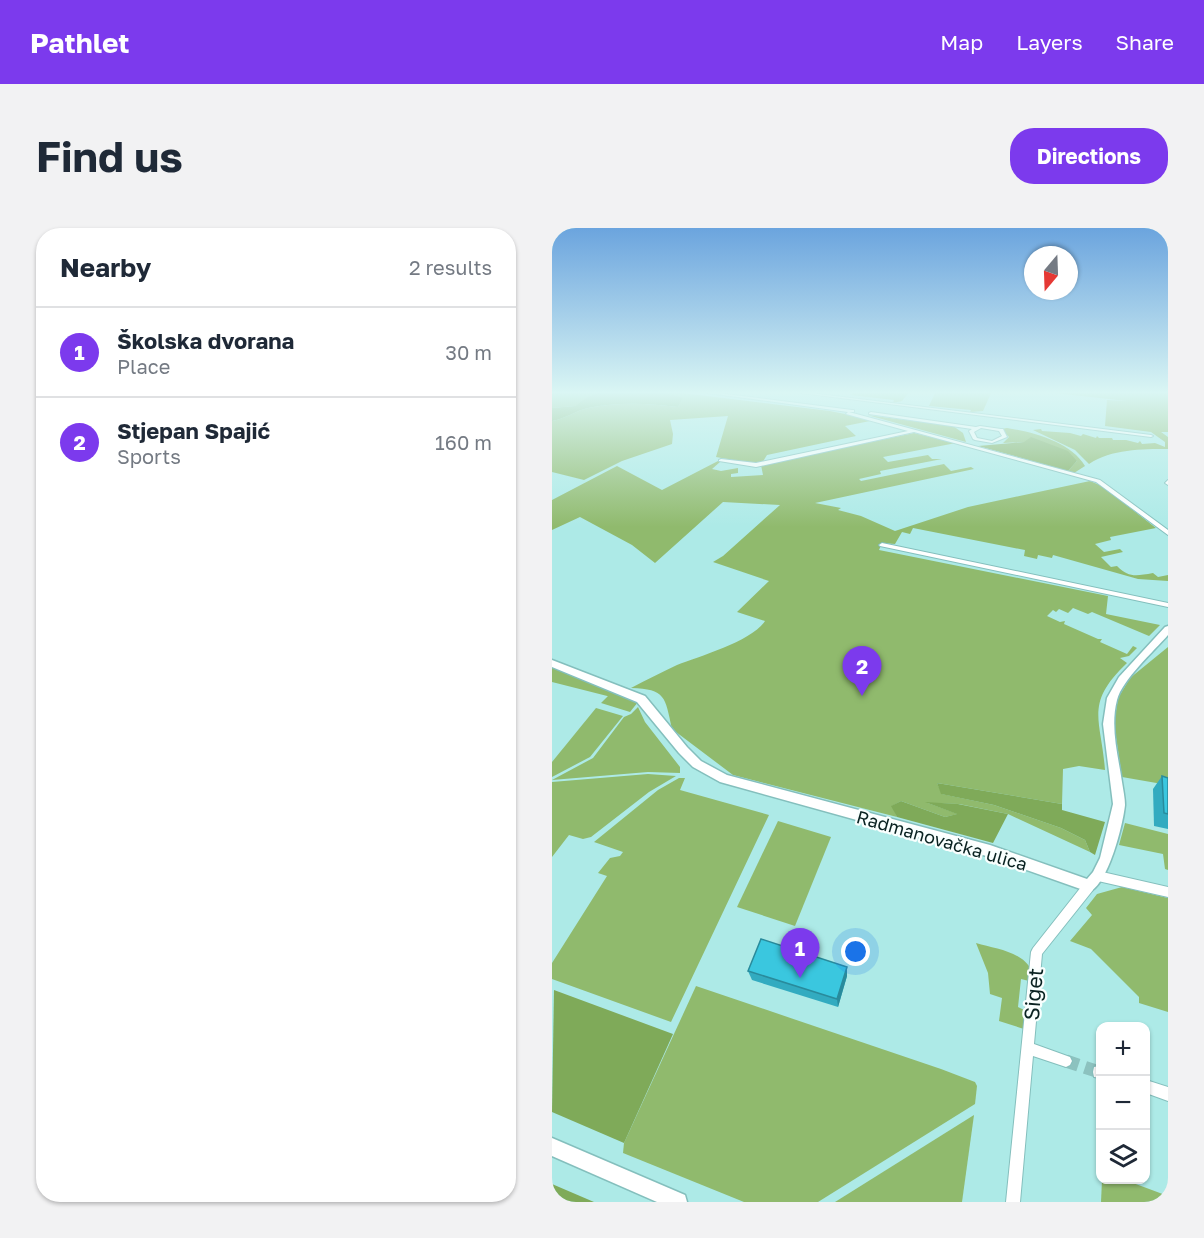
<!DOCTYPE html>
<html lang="en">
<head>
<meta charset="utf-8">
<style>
  body { margin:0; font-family:"Golos Text",sans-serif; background:#f2f2f3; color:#1f2937 }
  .controls { position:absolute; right:18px; bottom:18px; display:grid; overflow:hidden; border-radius:12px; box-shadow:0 2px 4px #0004 }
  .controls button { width:54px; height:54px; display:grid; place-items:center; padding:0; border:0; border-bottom:2px solid #e0e1e3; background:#fff; color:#1f2937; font:30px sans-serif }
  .compass { position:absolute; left:472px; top:18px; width:54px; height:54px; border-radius:50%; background:#fff; box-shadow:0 2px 4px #0004; rotate:199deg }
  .you { position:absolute; left:304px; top:724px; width:21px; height:21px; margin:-15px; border:4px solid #fff; border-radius:50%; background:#1a73e8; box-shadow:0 0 0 9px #1a73e833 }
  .badge { display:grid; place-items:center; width:39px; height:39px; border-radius:50%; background:#7c3aed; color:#fff; font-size:20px; font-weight:700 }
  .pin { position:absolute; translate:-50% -50px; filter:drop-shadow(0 2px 3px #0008) }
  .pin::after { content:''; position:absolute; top:32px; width:21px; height:18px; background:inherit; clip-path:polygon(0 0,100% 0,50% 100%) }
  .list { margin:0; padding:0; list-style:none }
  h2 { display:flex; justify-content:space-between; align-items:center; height:78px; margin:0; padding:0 24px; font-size:26px }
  h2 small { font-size:20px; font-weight:400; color:#747a83 }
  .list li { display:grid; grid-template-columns:39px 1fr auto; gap:18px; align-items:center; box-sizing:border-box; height:90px; padding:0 24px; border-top:2px solid #e0e1e3 }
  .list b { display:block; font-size:22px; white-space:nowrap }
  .list p { margin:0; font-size:20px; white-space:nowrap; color:#747a83 }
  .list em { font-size:20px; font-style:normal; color:#747a83 }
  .icon { flex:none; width:33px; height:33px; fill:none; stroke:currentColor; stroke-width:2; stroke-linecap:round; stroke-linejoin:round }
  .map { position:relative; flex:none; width:616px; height:974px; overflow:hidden; border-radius:24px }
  header { display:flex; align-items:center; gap:36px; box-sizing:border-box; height:84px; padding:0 30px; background:#7c3aed; color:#fff }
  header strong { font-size:28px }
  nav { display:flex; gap:33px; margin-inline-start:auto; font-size:21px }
  .intro { display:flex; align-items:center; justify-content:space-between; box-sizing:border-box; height:144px; padding:0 36px }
  h1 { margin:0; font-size:42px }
  .button { padding:15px 27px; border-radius:24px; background:#7c3aed; color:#fff; font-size:21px; font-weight:700 }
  main { display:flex; gap:36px; padding:0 36px }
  aside { flex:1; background:#fff; border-radius:24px; box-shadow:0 2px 4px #0004 }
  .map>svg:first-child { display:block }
  .green { fill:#90ba6d }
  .forest { fill:#7faa59 }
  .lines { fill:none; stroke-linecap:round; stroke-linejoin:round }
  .minor-tunnel { stroke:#8cc2bf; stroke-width:13; stroke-dasharray:13 7; stroke-linecap:butt }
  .minor-casing { stroke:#84bfbd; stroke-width:2 }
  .tertiary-casing { stroke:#84bfbd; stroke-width:3 }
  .minor { fill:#fff; fill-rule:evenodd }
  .tertiary { fill:#fff; fill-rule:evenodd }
  .wall { fill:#32abc0 }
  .shaded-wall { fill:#298b9c }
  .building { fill:#3ac7df; stroke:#298b9c; stroke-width:1.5 }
  .labels { text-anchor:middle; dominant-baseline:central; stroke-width:4.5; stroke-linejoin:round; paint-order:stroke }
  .street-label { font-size:18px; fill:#092221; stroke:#f9fffe }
  .near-street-label { font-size:21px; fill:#092221; stroke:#f9fffe }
</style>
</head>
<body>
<header>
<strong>Pathlet</strong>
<nav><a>Map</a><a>Layers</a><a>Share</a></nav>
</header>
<div class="intro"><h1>Find us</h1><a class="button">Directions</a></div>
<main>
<aside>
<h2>Nearby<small>2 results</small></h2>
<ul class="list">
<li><span class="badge">1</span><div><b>Školska dvorana</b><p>Place</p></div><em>30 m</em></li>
<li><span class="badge">2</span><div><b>Stjepan Spajić</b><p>Sports</p></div><em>160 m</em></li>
</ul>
</aside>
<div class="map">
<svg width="616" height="974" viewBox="0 0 616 974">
  <rect width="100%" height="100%" fill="#adeae7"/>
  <!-- green -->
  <g class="green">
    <polygon points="0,163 52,163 23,178 0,180"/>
    <path d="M114,163L278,183L323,192L293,198L304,208L215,227L210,235L204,236L164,229L176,188L118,192L121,206L120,216L70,233L32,252L0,244V193C13,191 23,183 36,180C66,174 95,175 126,179L130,171L112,165Z"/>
    <polygon points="303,163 358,163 350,173 341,175 342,172 299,167"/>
    <polygon points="384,163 440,163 431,183 418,184 419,182 377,178"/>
    <path d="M484,163H616V204H609L616,209V221C589,221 560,221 537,236L523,222L481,202L489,201L490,203L518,205L529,208L531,206L544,210L545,208L547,210H560L561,212H574L586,215L588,213L590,216L603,215L613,219V214L599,204L553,198L555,172L575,173Z"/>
    <polygon points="315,187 401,198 411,205 414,214"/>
    <path d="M455,200C481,204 519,214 533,238L522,245L516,243L525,233L472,214L451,215L457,209L449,201Z"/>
    <path d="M362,205L404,215L331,229L336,234L376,227L380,231H390L328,243L329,246L307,251L309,253L392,236L399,243L419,239L422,241L263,275L289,280L286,282L309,288L343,303L416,279L538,253L550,258L604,300L558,309L559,312L543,316L552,324L568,321L571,324L549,329L559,339L565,338C577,350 584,348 601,345L606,349L616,347V353L586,351L501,327L500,330L486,327L485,331L472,328L473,322L361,300L358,306L350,304L343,316L330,315L327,322L556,368L554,386L608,397L597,408L540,384L536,386L521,380L516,385L507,381L504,384L501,382L495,388L508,394L513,393L512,396L546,411H550L548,414L575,426L581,418L585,420L577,428L568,430L575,435C532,476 549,490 553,542L527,538L511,541L510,576L385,555L390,566L442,577L509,600L533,612L538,624L456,586L407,576L376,575L406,586L393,589L349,573L340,578L345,589L181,547L120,501C113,469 114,461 79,460C94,452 110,444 125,437C148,428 200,413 213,393L185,384L217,353L161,334L171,328L228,277L171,274L103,335L80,317L28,289L0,302V272L65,238L110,262L166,233L168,234L160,241L169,243L186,240V245L179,246V249L211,247L209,237Z"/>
    <polygon points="616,419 616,557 570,549 562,496 566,470 578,450"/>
    <polygon points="0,438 86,474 78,484 49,475 56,468 75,473 0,454"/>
    <polygon points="86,479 93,494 128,539 128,545 96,544 0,552 41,530 72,489 79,486"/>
    <polygon points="44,480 71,488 38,529 0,549 0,534"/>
    <polygon points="96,546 124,548 97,564 39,609 31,611 17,607 0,629 0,554"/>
    <polygon points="127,550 133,550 128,562 217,587 119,794 0,751 0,735 55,648 46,645 58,630 68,628 71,624 42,614 106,562"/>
    <polygon points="226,593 279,609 243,698 185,679"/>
    <polygon points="573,595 616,606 616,642 613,641 611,626 567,617"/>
    <polygon points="570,659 616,670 616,784 587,775 587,769 539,721 518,713 540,687 534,680 545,666"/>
    <path d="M424,715C444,721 470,723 480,743L477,753L469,751L466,779L474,783L475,802L447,793L450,770L438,766L436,745Z"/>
    <polygon points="144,758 389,841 423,854 425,858 423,876 266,974 192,974 71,925 72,915"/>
    <polygon points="422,887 410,974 283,974"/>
    <polygon points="550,952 573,952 616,968 616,974 549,974"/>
  </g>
  <!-- forest -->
  <g class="forest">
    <path d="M52,163H114L113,165L131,170L126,179C95,175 66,174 36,180C23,183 13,191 0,193V180L23,178L36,169Z"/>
    <polygon points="479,209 516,223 525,233 516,243 426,218 472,214"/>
    <polygon points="385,555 510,576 510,582 553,594 543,627 538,624 533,612 509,600 442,577 389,566"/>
    <polygon points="349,573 393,589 405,586 373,574 406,576 456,586 441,615 345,589 339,578"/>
    <polygon points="2,762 121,806 72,915 0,884"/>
    <polygon points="0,956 42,974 0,974"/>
  </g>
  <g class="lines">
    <!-- minor-tunnel -->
    <polyline class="minor-tunnel" points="514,833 547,844"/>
    <defs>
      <g id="minor">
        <polygon points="141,163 150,163 300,182 302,182 302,184 297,184 548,252 616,302 616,307 544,254 362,204 204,239 167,233 167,232 169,231 204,235 356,203 294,186 296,184"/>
        <polygon points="233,163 242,163 599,207 601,208 599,209"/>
        <path d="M319,184L424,199L428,198L449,201H451L455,209L440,215L423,212L421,211L417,203L420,201L317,186V185ZM429,200L447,203L450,208L440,213L425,210L422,204Z"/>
        <polygon points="616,252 616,257 613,255"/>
        <polygon points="330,315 616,375 616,379 328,318 327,317"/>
        <polygon points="546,643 616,659 616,669 546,653 542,651 541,648 542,645"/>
        <polygon points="537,653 541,654 542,658 541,662 490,726 482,816 518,829 520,833 518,837 514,839 481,828 468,974 454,974 479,724 481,720 533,654"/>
        <polygon points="547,838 548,838 548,850 542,849 541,844 542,839"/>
        <polygon points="594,852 616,859 616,873 594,865"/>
      </g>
      <g id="tertiary">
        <path d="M616,398V407C602,423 570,452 565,472C558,499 566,527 570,554C571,561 573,570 573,577C571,597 556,657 537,664L438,629L168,554L141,539L127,525L85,474L0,439V432L93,468L135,519L149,533L175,547L438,617L535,651L541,644L548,630L561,576L551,496L555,470L567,449L613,399Z"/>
        <polygon points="0,910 133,967 135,974 105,974 0,928"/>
      </g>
    </defs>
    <!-- minor casing -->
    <use href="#minor" class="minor-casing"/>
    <!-- tertiary casing -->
    <use href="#tertiary" class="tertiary-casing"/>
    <!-- minor -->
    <use href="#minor" class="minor"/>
    <!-- tertiary -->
    <use href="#tertiary" class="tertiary"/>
  </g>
  <!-- wall -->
  <g class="wall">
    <polygon points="610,548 616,550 616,601 602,598 601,561"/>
    <polygon points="196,743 295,748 286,779 200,752"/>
  </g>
  <!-- shaded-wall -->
  <polygon class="shaded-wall" points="295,739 295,748 286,779 285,771"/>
  <!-- building -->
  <g class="building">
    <polygon points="610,548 616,550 616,586 612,585"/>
    <polygon points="209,711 295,739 285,771 196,743"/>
  </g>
  <!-- sky -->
  <linearGradient id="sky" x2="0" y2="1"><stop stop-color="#6ba4de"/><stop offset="0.55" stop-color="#daf6f4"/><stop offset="1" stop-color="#daf6f4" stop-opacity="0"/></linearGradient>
  <rect width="616" height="299" fill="url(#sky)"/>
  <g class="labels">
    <!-- street labels -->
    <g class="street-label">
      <text transform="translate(390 612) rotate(16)">Radmanovačka ulica</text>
    </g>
    <!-- near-street labels -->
    <g class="near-street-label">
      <text transform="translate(481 766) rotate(-85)">Siget</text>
    </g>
  </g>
</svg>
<div class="controls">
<button>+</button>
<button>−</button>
<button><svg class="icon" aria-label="layers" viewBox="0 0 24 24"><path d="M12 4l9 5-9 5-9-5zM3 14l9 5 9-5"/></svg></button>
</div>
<svg class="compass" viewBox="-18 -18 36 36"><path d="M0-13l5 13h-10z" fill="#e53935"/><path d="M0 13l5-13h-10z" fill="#747a83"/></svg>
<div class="you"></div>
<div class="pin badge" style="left:248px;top:750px">1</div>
<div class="pin badge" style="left:310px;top:468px">2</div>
</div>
</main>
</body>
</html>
